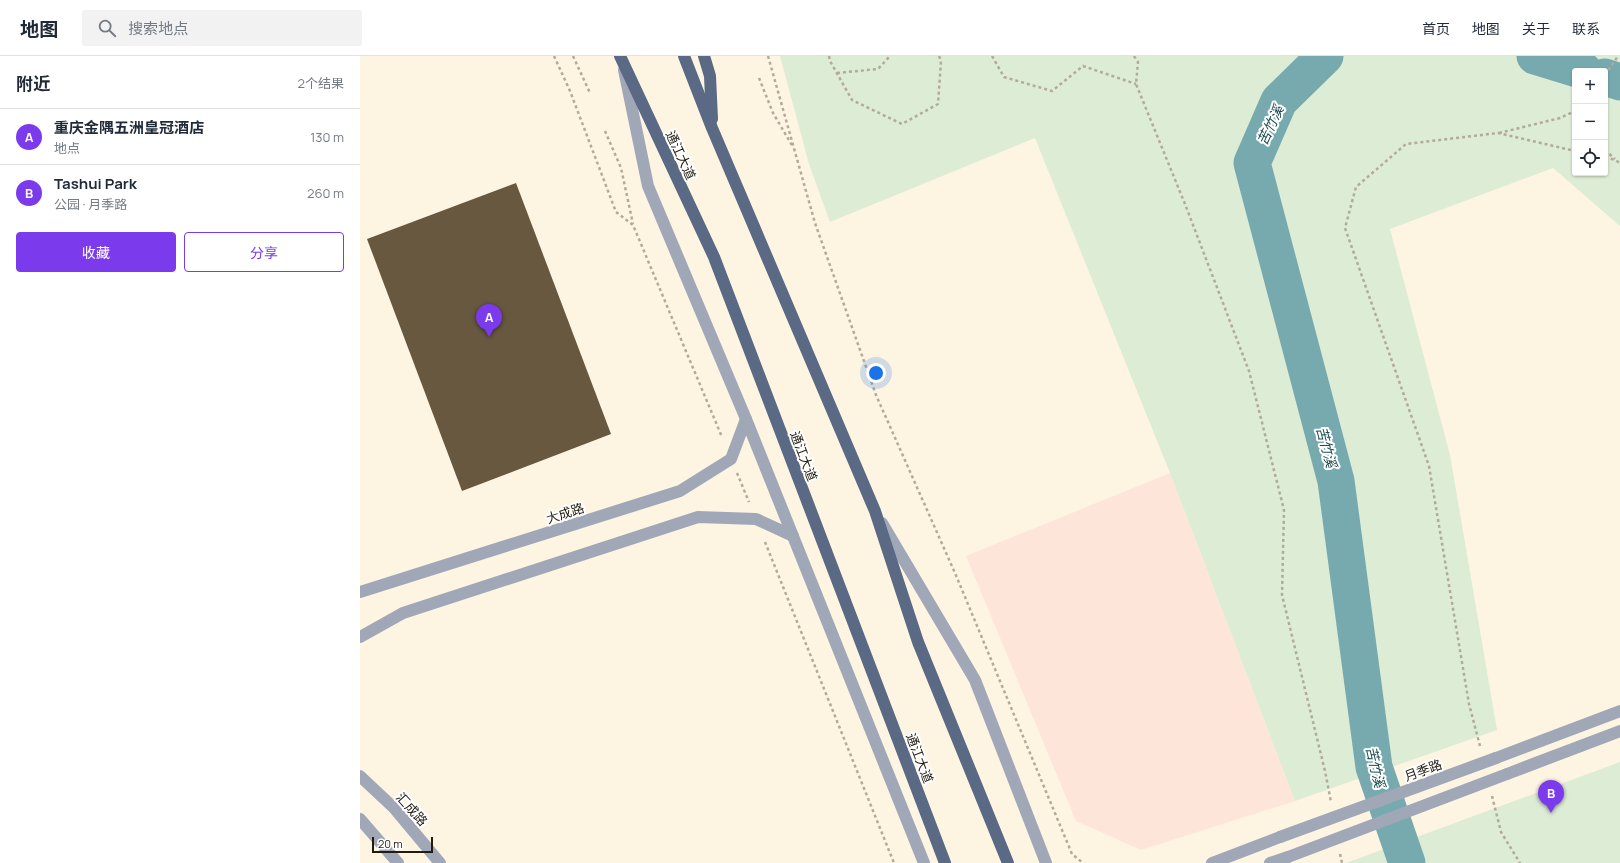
<!DOCTYPE html>
<html lang="zh">
<head>
<meta charset="utf-8">
<style>
  body { margin:0; font-family:Manrope,"Noto Sans SC",sans-serif; background:#f2f2f3; color:#1f2937 }
  .controls { position:absolute; right:12px; top:12px; display:grid; overflow:hidden; border-radius:4px; box-shadow:0 1px 3px #0004 }
  .controls button { width:36px; height:36px; display:grid; place-items:center; padding:0; border:0; border-bottom:1px solid #e0e1e3; background:#fff; color:#1f2937; font:20px sans-serif }
  .scale { position:absolute; left:12px; bottom:10px; width:61px; box-sizing:border-box; padding-left:4px; border:2px solid #211b10; border-top:0; font-size:11px; line-height:14px; white-space:nowrap; color:#211b10; -webkit-text-stroke:3px #fff; paint-order:stroke }
  .you { position:absolute; left:516px; top:317px; width:14px; height:14px; margin:-10px; border:3px solid #fff; border-radius:50%; background:#1a73e8; box-shadow:0 0 0 6px #1a73e833 }
  .badge { display:grid; place-items:center; width:26px; height:26px; border-radius:50%; background:#7c3aed; color:#fff; font-size:13px; font-weight:700 }
  .pin { position:absolute; translate:-50% -33px; filter:drop-shadow(0 1px 2px #0008) }
  .pin::after { content:''; position:absolute; top:21px; width:14px; height:12px; background:inherit; clip-path:polygon(0 0,100% 0,50% 100%) }
  .list { margin:0; padding:0; list-style:none }
  h2 { display:flex; justify-content:space-between; align-items:center; height:52px; margin:0; padding:0 16px; font-size:17px }
  h2 small { font-size:13px; font-weight:400; color:#747a83 }
  .list li { display:grid; grid-template-columns:26px 1fr auto; gap:12px; align-items:center; box-sizing:border-box; height:56px; padding:0 16px; border-top:1px solid #e0e1e3 }
  .list b { display:block; font-size:15px; white-space:nowrap }
  .list p { margin:0; font-size:13px; white-space:nowrap; color:#747a83 }
  .list em { font-size:13px; font-style:normal; color:#747a83 }
  .actions { display:flex; gap:8px; padding:12px 16px }
  .actions a { flex:1; padding:9px 0; border:1px solid #7c3aed; border-radius:4px; text-align:center; font-size:14px; color:#7c3aed }
  .actions .main { background:#7c3aed; color:#fff }
  .icon { flex:none; width:22px; height:22px; fill:none; stroke:currentColor; stroke-width:2; stroke-linecap:round; stroke-linejoin:round }
  .map { position:relative; flex:none; width:1260px; height:807px; overflow:hidden }
  header { display:flex; align-items:center; gap:24px; box-sizing:border-box; height:56px; padding:0 20px; background:#fff; border-bottom:1px solid #e0e1e3 }
  header strong { font-size:19px }
  nav { display:flex; gap:22px; margin-inline-start:auto; font-size:14px }
  .search { width:280px; height:36px; background:#f2f2f3; display:flex; align-items:center; gap:10px; box-sizing:border-box; padding:0 14px; border-radius:4px; color:#747a83; font-size:15px }
  main { display:flex }
  aside { flex:1; background:#fff }
  .map>svg:first-child { display:block }
  .commercial { fill:#fde6d9 }
  .green { fill:#ddecd4; fill-rule:evenodd }
  .lines { fill:none; stroke-linecap:round; stroke-linejoin:round }
  .river { stroke:#76aaaf; stroke-width:37 }
  .building { fill:#67583f }
  .path { stroke:#b2aa9a; stroke-width:2.5; stroke-dasharray:3 3; stroke-linecap:butt }
  .tertiary { stroke:#a0a8b8; stroke-width:12 }
  .primary { stroke:#5a6984; stroke-width:12 }
  .tertiary-bridge { stroke:#a0a8b8; stroke-width:12 }
  .labels { text-anchor:middle; dominant-baseline:central; stroke-width:4; stroke-linejoin:round; paint-order:stroke }
  .street-label { font-size:13px; fill:#211b10; stroke:#fff }
  .water-label { font-size:14px; font-style:italic; fill:#1c4b4f; stroke:#fff }
</style>
</head>
<body>
<header>
<strong>地图</strong>
<div class="search"><svg class="icon" aria-label="search" viewBox="0 0 24 24"><circle cx="10" cy="10" r="6"/><path d="M15 15l6 6"/></svg>搜索地点</div>
<nav><a>首页</a><a>地图</a><a>关于</a><a>联系</a></nav>
</header>
<main>
<aside>
<h2>附近<small>2个结果</small></h2>
<ul class="list">
<li><span class="badge">A</span><div><b>重庆金隅五洲皇冠酒店</b><p>地点</p></div><em>130 m</em></li>
<li><span class="badge">B</span><div><b>Tashui Park</b><p>公园 · 月季路</p></div><em>260 m</em></li>
</ul>
<div class="actions"><a class="main">收藏</a><a>分享</a></div>
</aside>
<div class="map">
<svg width="1260" height="807" viewBox="0 0 1260 807">
  <rect width="100%" height="100%" fill="#fef4e2"/>
  <!-- commercial -->
  <polygon class="commercial" points="810,417 935,745 781,794 716,765 606,500"/>
  <!-- green -->
  <g class="green">
    <path d="M420,0H1260V170L1193,112L1030,173L1090,399L1137,674L935,745L810,417L675,82L470,166L449,108ZM1215,15H1245V117H1215Z"/>
    <polygon points="1260,706 1260,807 986,807"/>
  </g>
  <g class="lines">
    <!-- river -->
    <g class="river">
      <polyline points="965,0 919,45 892,107 976,425 1014,711 1047,807"/>
      <polyline points="1175,0 1224,15"/>
      <polyline points="1245,21 1260,26"/>
    </g>
  </g>
  <!-- building -->
  <polygon class="building" points="156,127 251,378 102,435 7,183"/>
  <g class="lines">
    <!-- path -->
    <g class="path">
      <polyline points="194,0 210,35 256,156 273,169 362,381"/>
      <polyline points="213,0 230,37"/>
      <polyline points="408,0 455,167 516,339 595,517 712,798 723,807"/>
      <polyline points="469,0 470,5 492,44 542,68 578,48 581,5 579,0"/>
      <polyline points="632,0 644,21 692,35 723,10 776,28"/>
      <polyline points="774,0 778,6 776,28 825,148 889,315 924,454 922,539 965,715 971,746"/>
      <polyline points="477,17 518,13 530,0"/>
      <polyline points="1245,19 1258,0"/>
      <polyline points="399,22 413,57 433,91"/>
      <polyline points="245,75 261,112 273,168"/>
      <polyline points="1139,77 1200,62 1215,55"/>
      <polyline points="1245,94 1255,103"/>
      <polyline points="1245,101 1255,104 1260,107"/>
      <polyline points="377,417 389,446"/>
      <polyline points="405,486 534,807"/>
      <polyline points="1120,690 1109,648 1069,410 985,172 996,131 1046,88 1138,77 1215,95"/>
      <polyline points="1132,740 1141,776 1160,807"/>
      <polyline points="980,798 982,807"/>
    </g>
    <!-- tertiary -->
    <g class="tertiary">
      <polyline points="264,14 288,130 386,363 564,807"/>
      <polyline points="522,467 615,624 686,807"/>
      <polyline points="0,536 320,435 371,403 386,363"/>
      <polyline points="0,581 43,557 338,461 396,463 433,480"/>
      <polyline points="1136,702 1260,655"/>
      <polyline points="1147,718 1260,675"/>
      <polyline points="0,720 34,752 80,807"/>
      <polyline points="0,763 38,807"/>
      <polyline points="852,807 920,781"/>
      <polyline points="910,807 928,801"/>
    </g>
    <!-- primary -->
    <g class="primary">
      <polyline points="260,0 354,201 585,807"/>
      <polyline points="324,0 352,72 515,455 558,586 648,807"/>
      <polyline points="344,0 350,20 352,63"/>
    </g>
    <!-- tertiary-bridge -->
    <g class="tertiary-bridge">
      <polyline points="920,781 1136,702"/>
      <polyline points="928,801 1147,718"/>
    </g>
  </g>
  <g class="labels">
    <!-- street labels -->
    <g class="street-label">
      <text transform="translate(321 99) rotate(65)">通江大道</text>
      <text transform="translate(444 400) rotate(69)">通江大道</text>
      <text transform="translate(205 457) rotate(-18)">大成路</text>
      <text transform="translate(560 702) rotate(69)">通江大道</text>
      <text transform="translate(1063 714) rotate(-20)">月季路</text>
      <text transform="translate(52 753) rotate(48)">汇成路</text>
    </g>
    <!-- water labels -->
    <g class="water-label">
      <text transform="translate(910 69) rotate(-65)">苦竹溪</text>
      <text transform="translate(967 391) rotate(75)">苦竹溪</text>
      <text transform="translate(1016 711) rotate(77)">苦竹溪</text>
    </g>
  </g>
</svg>
<div class="controls">
<button>+</button>
<button>−</button>
<button><svg class="icon" aria-label="locate" viewBox="0 0 24 24"><circle cx="12" cy="12" r="6"/><path d="M12 2v4M12 18v4M2 12h4M18 12h4"/></svg></button>
</div>
<div class="scale">20 m</div>
<div class="you"></div>
<div class="pin badge" style="left:129px;top:281px">A</div>
<div class="pin badge" style="left:1191px;top:757px">B</div>
</div>
</main>
</body>
</html>
